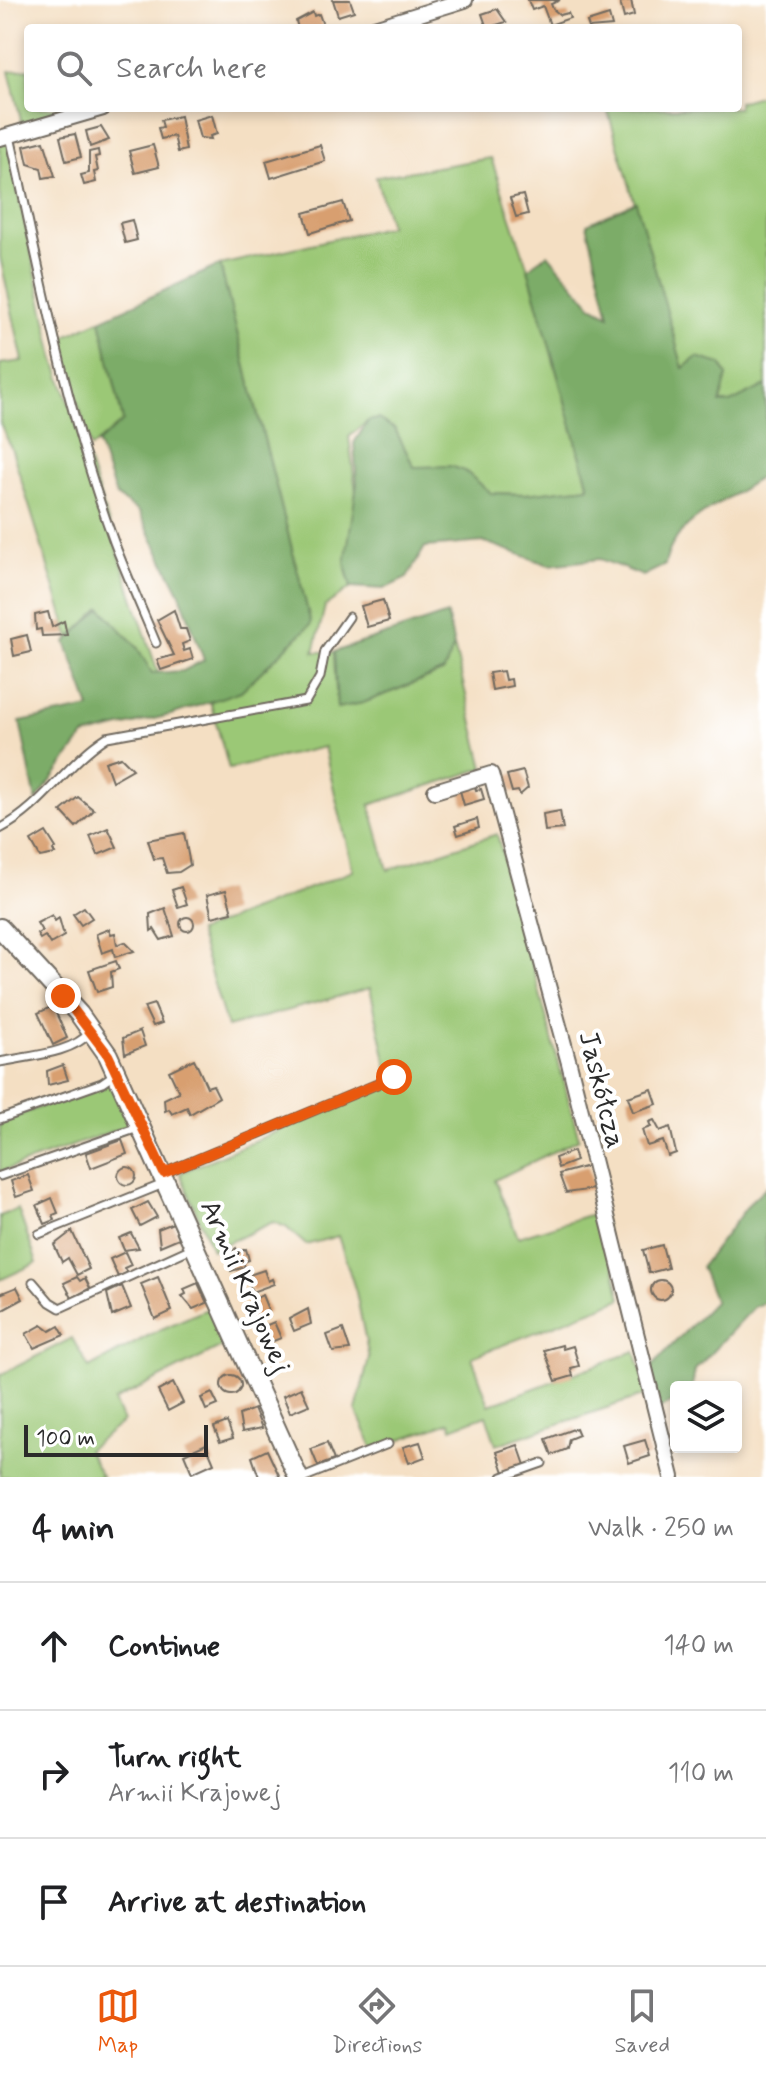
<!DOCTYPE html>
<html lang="en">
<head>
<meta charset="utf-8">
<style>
  body { margin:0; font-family:Mynerve,sans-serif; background:#f2f2f2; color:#202124 }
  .controls { position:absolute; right:24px; bottom:24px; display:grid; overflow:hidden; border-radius:8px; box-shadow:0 4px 12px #0003 }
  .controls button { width:72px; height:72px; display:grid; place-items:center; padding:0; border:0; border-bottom:2px solid #e0e0e0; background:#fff; color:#202124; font:40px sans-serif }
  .scale { position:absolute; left:24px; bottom:20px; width:184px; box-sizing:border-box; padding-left:8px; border:4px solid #2b2b2b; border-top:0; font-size:22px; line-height:28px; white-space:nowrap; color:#2b2b2b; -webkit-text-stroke:6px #fff; paint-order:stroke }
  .stop { position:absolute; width:24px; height:24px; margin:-18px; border:6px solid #ea580c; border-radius:50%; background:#fff }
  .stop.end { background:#ea580c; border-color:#fff; box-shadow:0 2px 8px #0008 }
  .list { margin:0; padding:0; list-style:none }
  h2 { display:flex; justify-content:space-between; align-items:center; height:104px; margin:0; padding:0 32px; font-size:34px }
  h2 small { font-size:26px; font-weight:400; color:#757577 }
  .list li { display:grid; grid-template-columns:52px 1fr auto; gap:24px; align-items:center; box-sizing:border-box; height:128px; padding:0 32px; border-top:2px solid #e0e0e0 }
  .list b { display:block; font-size:30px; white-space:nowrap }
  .list p { margin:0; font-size:26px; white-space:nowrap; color:#757577 }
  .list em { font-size:26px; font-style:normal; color:#757577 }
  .icon { flex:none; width:44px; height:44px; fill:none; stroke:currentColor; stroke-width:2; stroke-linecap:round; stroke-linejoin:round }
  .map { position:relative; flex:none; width:766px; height:1477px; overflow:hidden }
  .search { position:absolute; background:#fff; box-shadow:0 4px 12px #0003; left:24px; right:24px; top:24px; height:88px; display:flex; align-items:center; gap:20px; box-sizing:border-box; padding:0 28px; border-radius:8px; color:#757577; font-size:30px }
  .sheet { height:488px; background:#fff }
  nav { display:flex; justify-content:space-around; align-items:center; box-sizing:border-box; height:112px; border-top:2px solid #e0e0e0; background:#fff; font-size:22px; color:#757577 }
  nav a { display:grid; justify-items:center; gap:4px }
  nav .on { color:#ea580c }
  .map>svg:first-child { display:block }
  .green { fill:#9bc876; stroke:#637a50; stroke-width:2 }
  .forest { fill:#7cac67; stroke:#546c49; stroke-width:2 }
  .building { fill:#d89f6f }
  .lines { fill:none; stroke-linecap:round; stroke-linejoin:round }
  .service-casing { stroke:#716a60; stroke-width:11 }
  .minor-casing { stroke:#716a60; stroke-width:18 }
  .tertiary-casing { stroke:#716a60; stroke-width:22 }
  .service { stroke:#fff; stroke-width:7 }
  .minor { stroke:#fff; stroke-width:14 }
  .tertiary { stroke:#fff; stroke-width:18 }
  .route { stroke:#ea580c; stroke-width:10 }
  .labels { text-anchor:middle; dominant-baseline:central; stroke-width:8; stroke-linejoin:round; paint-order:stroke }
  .street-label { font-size:28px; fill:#2b2b2b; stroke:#fff }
</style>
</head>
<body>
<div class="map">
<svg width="766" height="1477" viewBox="0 0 766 1477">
  <rect width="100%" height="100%" fill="#fff"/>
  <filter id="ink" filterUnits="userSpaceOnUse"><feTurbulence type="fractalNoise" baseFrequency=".0125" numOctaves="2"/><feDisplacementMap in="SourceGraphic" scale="16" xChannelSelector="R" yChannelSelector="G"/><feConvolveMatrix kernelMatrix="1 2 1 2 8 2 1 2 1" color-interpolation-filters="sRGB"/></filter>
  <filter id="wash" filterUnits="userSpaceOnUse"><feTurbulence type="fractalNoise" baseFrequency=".006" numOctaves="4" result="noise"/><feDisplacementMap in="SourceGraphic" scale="32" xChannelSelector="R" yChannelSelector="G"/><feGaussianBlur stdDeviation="1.8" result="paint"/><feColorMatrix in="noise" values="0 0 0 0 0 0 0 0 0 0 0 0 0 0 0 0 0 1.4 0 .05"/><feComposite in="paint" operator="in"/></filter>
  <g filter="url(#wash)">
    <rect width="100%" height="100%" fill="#f4dfc3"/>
    <!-- green -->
    <g class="green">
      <polygon points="28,69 28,108 68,108 22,123 9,71"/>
      <polygon points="766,94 766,386 730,404 719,403 727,376 683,368 607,108 738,108 738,102"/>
      <polygon points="7,141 54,357 158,673 151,673 137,647 101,608 70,638 12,450 0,423 0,364 23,361 0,257 0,143"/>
      <polygon points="491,158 528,269 589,487 525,494 491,493 414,467 395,429 368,421 349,437 356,492 346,570 351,587 325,606 314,652 334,652 337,707 363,703 443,672 454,646 484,768 370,805 388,870 497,834 579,1139 495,1180 518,1237 602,1211 621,1299 472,1357 489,1405 635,1351 648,1394 496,1445 486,1415 452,1428 450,1422 373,1449 356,1410 369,1358 356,1292 338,1236 306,1245 286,1227 273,1222 212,1250 180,1173 387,1084 387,1065 370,988 227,1027 198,932 353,871 324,747 229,769 210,701 241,691 311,624 220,265 390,226 376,177"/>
      <polygon points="100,320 123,421 91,448 59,339"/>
      <polygon points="114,1080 132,1124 0,1172 0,1122"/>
      <polygon points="18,1209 37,1263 0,1280 0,1216"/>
      <polygon points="216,1305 230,1343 114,1401 123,1422 87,1450 102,1477 0,1477 0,1375 72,1338 89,1368 157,1331"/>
    </g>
    <!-- forest -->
    <g class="forest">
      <path d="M636,202L683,368L697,357L721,364L727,376L720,403H730L766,385V472C733,502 675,514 665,565L643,576L600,559L549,565L485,542L425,547L407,578L384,589L351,587L345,564L357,484L354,443L368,421L378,419L395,429L414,467L450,466L465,471L491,493L525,494L589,487L528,269L548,254L592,306L609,315L587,224Z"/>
      <polygon points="220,265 311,624 241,691 174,714 84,736 36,801 20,722 90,708 66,642 101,608 137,647 152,673 183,671 204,660 180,594 139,512 116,496 98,443 123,421 100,320"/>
      <polygon points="447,614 454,646 444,671 363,703 337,708 334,652"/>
      <polygon points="766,1187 766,1302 754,1307 695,1370 692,1387 676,1387 676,1400 658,1410 647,1371 715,1301 701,1267 752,1200"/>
    </g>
    <g id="blocks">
      <!-- building -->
      <g class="building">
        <polygon points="333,0 350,0 354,11 338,16"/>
        <polygon points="528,0 560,0 551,4 553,9 560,15 568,13 570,18 550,25 543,6 532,10"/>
        <polygon points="631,0 634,15 624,18 620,2"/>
        <polygon points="497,9 506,22 487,28 482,14"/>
        <polygon points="313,12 314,16 319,14 324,28 298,28 296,21"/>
        <polygon points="609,15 612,26 589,28 587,22"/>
        <polygon points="212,115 217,134 210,136 211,139 200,138 195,120"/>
        <polygon points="180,116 186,150 178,152 174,136 161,139 158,128 163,127 161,120"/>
        <polygon points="101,127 109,140 90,147 86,131"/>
        <polygon points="75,134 81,157 66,161 60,137"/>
        <polygon points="44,141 55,176 43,178 41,168 28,164 24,146"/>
        <polygon points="153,145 159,167 135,173 129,151"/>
        <polygon points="320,145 325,161 271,178 266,161"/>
        <polygon points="98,150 99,156 95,157 98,171 94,172 96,182 84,185 81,175 89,173 89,152"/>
        <polygon points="523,195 528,214 516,217 510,198"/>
        <polygon points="343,202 349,221 310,233 304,213"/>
        <polygon points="132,220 137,240 125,243 120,223"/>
        <polygon points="383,600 389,621 367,627 361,606"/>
        <polygon points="174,610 180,629 186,629 190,641 182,644 184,651 190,649 193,659 161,670 157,660 174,655 157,620"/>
        <polygon points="48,612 52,627 64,621 67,635 42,636 41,629 36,630 35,615"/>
        <polygon points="27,635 31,652 14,656 11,639"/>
        <polygon points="503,671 505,680 511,679 512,686 492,690 489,673"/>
        <polygon points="121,757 133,769 112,781 105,762"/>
        <polygon points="523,771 528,788 520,795 518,791 512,792 507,775"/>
        <polygon points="474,783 476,790 481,789 484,799 464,805 459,787"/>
        <polygon points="78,797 94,810 76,827 61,811"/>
        <polygon points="560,811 563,829 545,831 543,814"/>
        <polygon points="477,819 479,828 458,835 455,826"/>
        <polygon points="108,828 117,847 98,855 90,836"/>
        <polygon points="46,832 56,848 53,850 55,854 40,857 31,841"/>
        <polygon points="184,833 190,865 179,872 167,873 162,858 154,859 148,840"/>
        <polygon points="181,887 187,904 178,907 172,890"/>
        <polygon points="226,890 232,912 212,917 207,895"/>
        <polygon points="84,907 92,918 81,925 73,914"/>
        <polygon points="165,908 174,936 161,940 154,929 151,931 150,914"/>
        <polygon points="52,915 55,921 59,918 64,936 50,944 45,936 40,939 37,934 42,931 37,923"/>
        <circle cx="187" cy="924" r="7"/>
        <polygon points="109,929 111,934 115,933 117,945 125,942 134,951 115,957 113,949 102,953 96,934"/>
        <polygon points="116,961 119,969 111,972 112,987 97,992 89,970"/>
        <polygon points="154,1004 162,1023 153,1026 144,1007"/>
        <polygon points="53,1006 67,1038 53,1045 38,1013"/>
        <polygon points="140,1031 145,1046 125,1054 123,1038"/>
        <polygon points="194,1059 207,1087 213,1085 219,1097 190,1114 187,1107 172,1114 169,1109 165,1111 164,1099 179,1092 169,1071"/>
        <polygon points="63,1065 68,1080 48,1085 47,1071"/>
        <polygon points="652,1089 657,1104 633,1112 628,1097"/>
        <polygon points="654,1120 660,1131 670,1127 676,1153 668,1156 663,1141 647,1146 642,1130 651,1127 649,1122"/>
        <polygon points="122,1140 127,1154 91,1168 86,1153"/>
        <polygon points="573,1151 576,1161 558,1168 555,1158"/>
        <polygon points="588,1166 594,1189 566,1193 559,1174"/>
        <circle cx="127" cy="1176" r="9"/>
        <polygon points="28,1175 34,1191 16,1197 11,1181"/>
        <polygon points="52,1198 58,1213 53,1215 55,1220 45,1224 37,1205"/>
        <polygon points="148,1202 157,1217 140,1226 132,1210"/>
        <polygon points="173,1223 179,1238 160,1246 158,1229"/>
        <polygon points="72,1231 89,1269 77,1275 68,1258 62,1262 54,1245"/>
        <polygon points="131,1233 139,1248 124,1250 119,1238"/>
        <polygon points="662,1245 668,1268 649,1273 643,1250"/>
        <polygon points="236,1248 238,1252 246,1249 249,1260 243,1262 245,1267 231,1271 226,1256"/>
        <polygon points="125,1252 131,1265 124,1268 127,1273 118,1277 110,1259"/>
        <polygon points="264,1270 268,1281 272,1279 274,1284 252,1292 246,1276"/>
        <polygon points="77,1277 80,1281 85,1278 90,1288 72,1298 64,1283"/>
        <polygon points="158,1277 172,1311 155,1319 141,1284"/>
        <circle cx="661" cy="1290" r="10"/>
        <polygon points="198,1283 207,1303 193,1309 182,1296 186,1294 184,1289"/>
        <polygon points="122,1286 131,1308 112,1316 107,1293"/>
        <polygon points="17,1287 23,1299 1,1311 0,1294"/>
        <polygon points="262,1295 269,1312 250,1321 243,1306"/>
        <polygon points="308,1309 311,1324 294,1331 289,1319"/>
        <polygon points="274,1322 281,1338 266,1344 260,1328"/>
        <polygon points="42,1325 50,1331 59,1326 64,1335 34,1348 26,1334"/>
        <polygon points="343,1329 350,1350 333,1352 327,1335"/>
        <polygon points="562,1345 563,1349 573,1346 579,1366 571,1368 573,1376 556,1381 544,1350"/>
        <circle cx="231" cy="1385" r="10"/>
        <polygon points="173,1383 183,1403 168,1411 158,1391"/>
        <polygon points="301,1388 309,1405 290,1413 283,1396"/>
        <polygon points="212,1393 218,1405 206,1410 201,1398"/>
        <polygon points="254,1409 262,1428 242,1432 239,1415"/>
        <polygon points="227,1422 233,1438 220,1442 214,1427"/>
        <polygon points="576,1428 579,1435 569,1439 567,1449 552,1455 546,1439"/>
        <polygon points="645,1440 650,1456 629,1463 624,1446"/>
        <polygon points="420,1442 425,1457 409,1463 403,1447"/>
        <polygon points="327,1443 334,1460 318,1466 311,1449"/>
        <polygon points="206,1444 214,1463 192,1473 184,1454"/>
        <polygon points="518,1445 525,1465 504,1472 497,1452"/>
        <polygon points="267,1450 274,1465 280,1477 259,1477 252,1457"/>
      </g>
    </g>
  </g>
  <g filter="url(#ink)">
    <use href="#blocks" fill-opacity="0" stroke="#716a60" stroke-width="2"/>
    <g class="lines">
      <defs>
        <g id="service">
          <path d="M10,136C40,272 66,411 114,542C127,576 142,609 156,643"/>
          <path d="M0,829C44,806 65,764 107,737L306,701L320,677L325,651L349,617"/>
          <path d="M0,1062C26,1056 73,1054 90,1032"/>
          <polyline points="0,1119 102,1083 115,1074"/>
          <polyline points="164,1173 394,1077"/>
          <polyline points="0,1176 141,1127"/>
          <polyline points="39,1234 166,1183"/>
          <polyline points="33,1282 50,1302 60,1308 194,1247"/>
          <polyline points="305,1477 388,1444"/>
          <polyline points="502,1477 542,1463"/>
        </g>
        <g id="minor">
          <polyline points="374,28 465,0"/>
          <polyline points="0,138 103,108"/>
          <polyline points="435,791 491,774 569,1063 672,1477"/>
        </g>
        <polyline id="tertiary" points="0,928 79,1014 108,1055 298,1477"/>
      </defs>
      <!-- service casing -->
      <use href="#service" class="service-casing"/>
      <!-- minor casing -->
      <use href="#minor" class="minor-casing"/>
      <!-- tertiary casing -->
      <use href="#tertiary" class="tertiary-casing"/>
      <!-- service -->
      <use href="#service" class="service"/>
      <!-- minor -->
      <use href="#minor" class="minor"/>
      <!-- tertiary -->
      <use href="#tertiary" class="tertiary"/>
    </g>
  </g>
  <g class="lines" filter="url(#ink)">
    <!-- route -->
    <polyline class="route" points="63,996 108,1055 164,1173 394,1077"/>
  </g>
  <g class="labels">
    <!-- street labels -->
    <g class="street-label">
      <text transform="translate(601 1090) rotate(76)">Jaskółcza</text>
      <text transform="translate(245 1287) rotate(66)">Armii Krajowej</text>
    </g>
  </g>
</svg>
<div class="controls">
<button><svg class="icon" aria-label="layers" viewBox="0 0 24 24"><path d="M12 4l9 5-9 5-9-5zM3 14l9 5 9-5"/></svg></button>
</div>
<div class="scale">100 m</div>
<div class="stop" style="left:394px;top:1077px"></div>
<div class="stop end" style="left:63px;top:996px"></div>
<div class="search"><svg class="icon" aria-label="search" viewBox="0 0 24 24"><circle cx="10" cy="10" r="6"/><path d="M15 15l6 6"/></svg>Search here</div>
</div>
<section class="sheet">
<h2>4 min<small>Walk · 250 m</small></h2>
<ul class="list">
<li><svg class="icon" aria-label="ahead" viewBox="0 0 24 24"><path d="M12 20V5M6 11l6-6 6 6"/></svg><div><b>Continue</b></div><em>140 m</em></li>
<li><svg class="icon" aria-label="right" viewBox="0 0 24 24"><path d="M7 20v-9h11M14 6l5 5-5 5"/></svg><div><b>Turn right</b><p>Armii Krajowej</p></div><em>110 m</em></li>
<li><svg class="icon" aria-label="arrive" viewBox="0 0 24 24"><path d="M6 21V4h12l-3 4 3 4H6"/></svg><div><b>Arrive at destination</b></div></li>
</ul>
</section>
<nav>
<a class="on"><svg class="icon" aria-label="map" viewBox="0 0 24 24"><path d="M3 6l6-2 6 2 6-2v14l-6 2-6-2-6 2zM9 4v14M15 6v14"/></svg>Map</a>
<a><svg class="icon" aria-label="directions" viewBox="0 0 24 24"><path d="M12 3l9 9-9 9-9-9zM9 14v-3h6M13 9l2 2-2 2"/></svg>Directions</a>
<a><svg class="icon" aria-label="saved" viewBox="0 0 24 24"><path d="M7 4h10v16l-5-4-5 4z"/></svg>Saved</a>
</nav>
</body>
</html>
